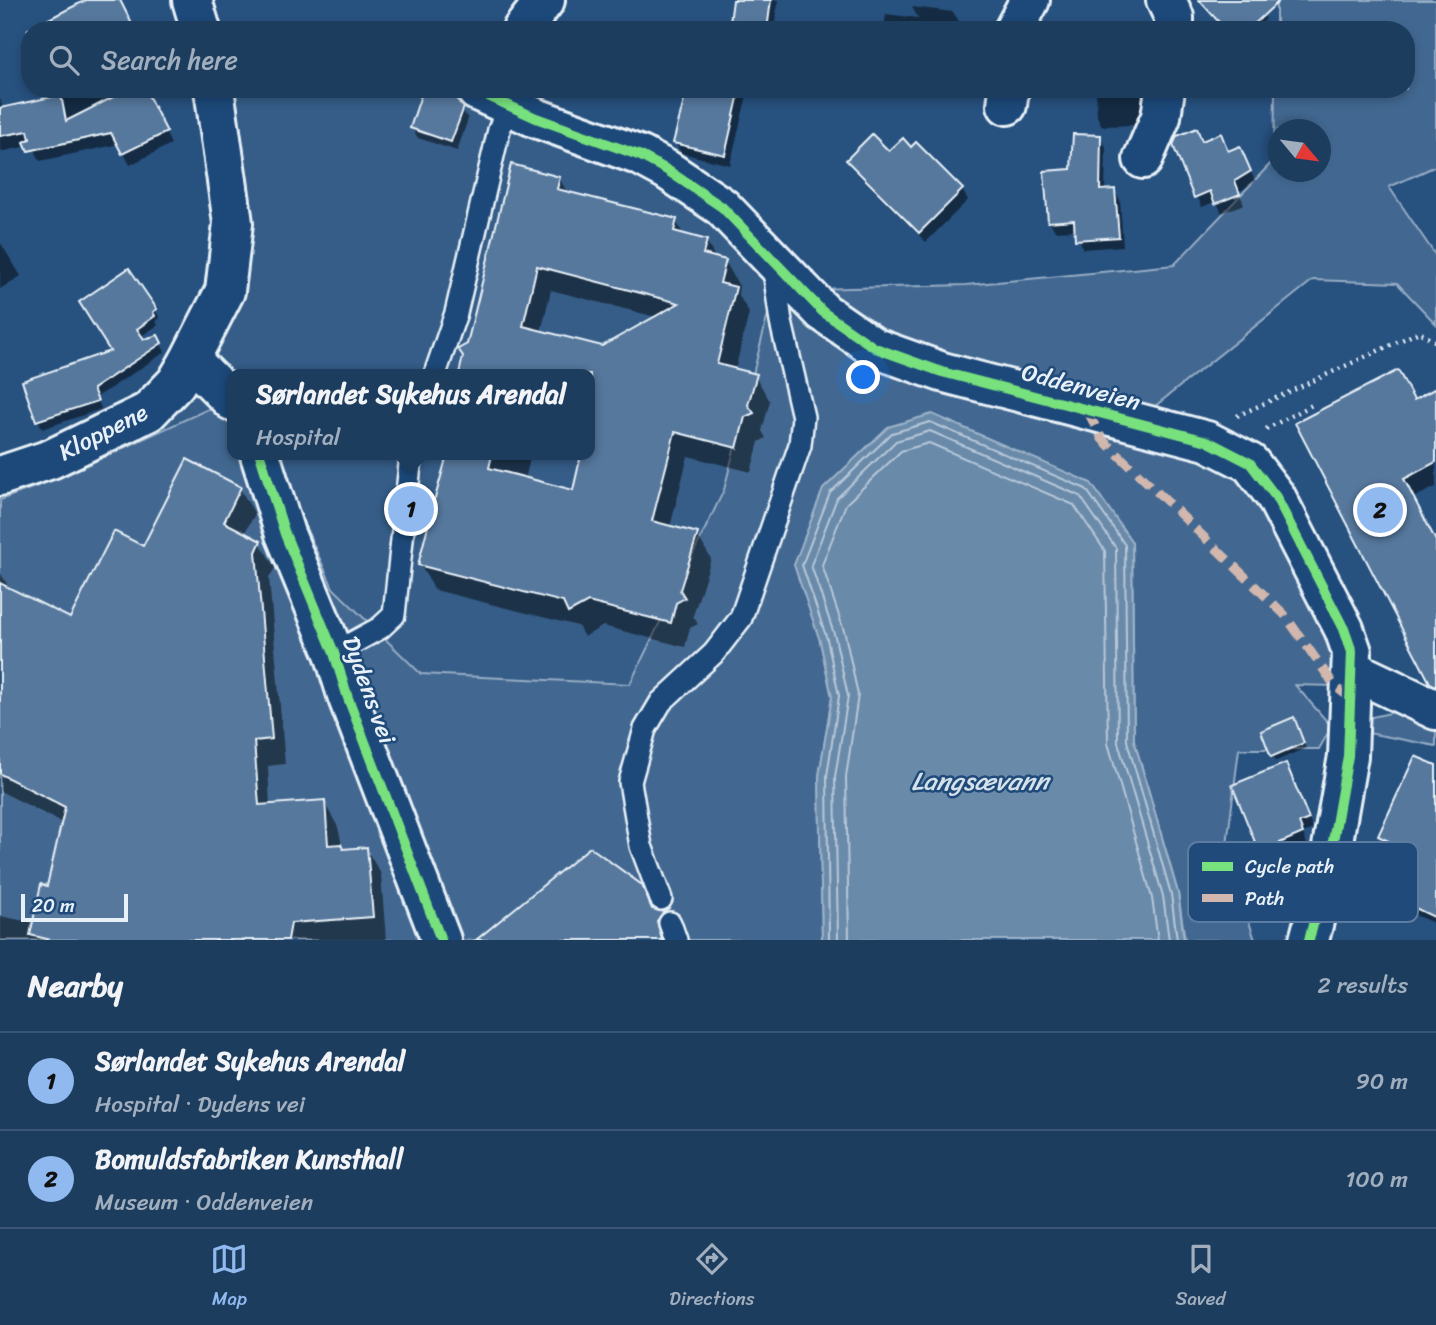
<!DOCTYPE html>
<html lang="en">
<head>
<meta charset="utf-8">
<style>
  body { margin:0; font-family:Sriracha,sans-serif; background:#254465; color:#f1f3f6 }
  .compass { position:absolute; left:1268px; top:119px; width:63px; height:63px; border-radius:50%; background:#1d3d5f; box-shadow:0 4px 10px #0003; rotate:119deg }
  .scale { position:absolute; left:21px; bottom:18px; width:107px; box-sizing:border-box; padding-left:7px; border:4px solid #e8f1f8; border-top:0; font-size:19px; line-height:24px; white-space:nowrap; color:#e8f1f8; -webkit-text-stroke:5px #1f4a7a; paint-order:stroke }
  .you { position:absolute; left:864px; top:378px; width:24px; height:24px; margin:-18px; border:5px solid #fff; border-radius:50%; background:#1a73e8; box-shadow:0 0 0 10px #1a73e833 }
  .badge { display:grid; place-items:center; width:46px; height:46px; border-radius:50%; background:#90b9f0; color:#111; font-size:23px; font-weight:700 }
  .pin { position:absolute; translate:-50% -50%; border:4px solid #fff; box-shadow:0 2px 7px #0006 }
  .popup { position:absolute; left:227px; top:369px; width:368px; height:91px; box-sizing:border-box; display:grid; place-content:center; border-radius:14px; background:#1d3d5f; filter:drop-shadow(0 2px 5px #0005); font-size:23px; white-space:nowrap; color:#a0aebd }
  .popup b { font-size:26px; color:#f1f3f6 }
  .popup::after { content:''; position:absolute; left:50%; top:100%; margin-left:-14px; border:14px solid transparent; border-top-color:#1d3d5f }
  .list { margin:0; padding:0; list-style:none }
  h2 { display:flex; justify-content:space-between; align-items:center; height:91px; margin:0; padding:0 28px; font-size:30px }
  h2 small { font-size:23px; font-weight:400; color:#a0aebd }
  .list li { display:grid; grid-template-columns:46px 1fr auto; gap:21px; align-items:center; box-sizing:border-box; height:98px; padding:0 28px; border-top:2px solid #3b5674 }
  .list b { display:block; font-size:26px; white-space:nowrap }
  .list p { margin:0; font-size:23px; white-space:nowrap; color:#a0aebd }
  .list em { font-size:23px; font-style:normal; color:#a0aebd }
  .icon { flex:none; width:38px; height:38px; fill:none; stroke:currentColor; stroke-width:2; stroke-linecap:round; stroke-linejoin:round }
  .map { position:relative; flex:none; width:1436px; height:940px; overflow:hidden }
  .search { position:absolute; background:#1d3d5f; box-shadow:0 4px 10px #0003; left:21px; right:21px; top:21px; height:77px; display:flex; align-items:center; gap:18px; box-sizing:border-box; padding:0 24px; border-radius:28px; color:#a0aebd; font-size:26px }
  .sheet { height:287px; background:#1d3d5f }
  nav { display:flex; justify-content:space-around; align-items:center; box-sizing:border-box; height:98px; border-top:2px solid #3b5674; background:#1d3d5f; font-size:19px; color:#a0aebd }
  nav a { display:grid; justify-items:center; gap:4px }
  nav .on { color:#90b9f0 }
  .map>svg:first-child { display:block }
  .built { fill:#355d88; fill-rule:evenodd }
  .green { fill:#436891; stroke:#96acc4; stroke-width:2; fill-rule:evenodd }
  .water { fill:#6b8aaa; stroke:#9db3c9; stroke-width:2 }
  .shadow { fill:#0007; fill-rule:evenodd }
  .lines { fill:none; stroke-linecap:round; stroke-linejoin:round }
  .shore { stroke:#b6c8d9; stroke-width:2 }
  .building { fill:#57789d; stroke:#e8f1f8; stroke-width:2; fill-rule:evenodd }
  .service-casing { stroke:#e8f1f8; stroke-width:26 }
  .minor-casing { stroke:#e8f1f8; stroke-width:44 }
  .tertiary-casing { stroke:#e8f1f8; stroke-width:44 }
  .secondary-casing { stroke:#e8f1f8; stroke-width:44 }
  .path { stroke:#e8f1f8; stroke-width:4.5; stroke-dasharray:2 5; stroke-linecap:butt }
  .service { stroke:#1f4a7a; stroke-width:21 }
  .minor { stroke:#1f4a7a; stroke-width:38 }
  .tertiary { stroke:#1f4a7a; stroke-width:38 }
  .secondary { stroke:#1f4a7a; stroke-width:38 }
  .quiet { stroke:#d1b7ad; stroke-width:9; stroke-dasharray:18 9; stroke-linecap:butt }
  .cycleway-casing { stroke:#1f4a7a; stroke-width:15 }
  .cycleway { stroke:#77e17e; stroke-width:10 }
  .labels { text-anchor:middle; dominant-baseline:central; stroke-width:5; stroke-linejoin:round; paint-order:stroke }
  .street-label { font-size:24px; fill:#e8f1f8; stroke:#1f4a7a }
  .water-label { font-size:26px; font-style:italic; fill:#d5e2ec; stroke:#1f4a7a }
  .key { fill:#1f4a7a; stroke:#5b7ca0; stroke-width:2 }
  .key-label { font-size:19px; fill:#e8f1f8 }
</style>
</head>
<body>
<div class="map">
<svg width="1436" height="940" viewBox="0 0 1436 940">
  <rect width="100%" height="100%" fill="#27517f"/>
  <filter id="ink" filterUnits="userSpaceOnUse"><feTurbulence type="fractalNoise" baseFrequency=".0143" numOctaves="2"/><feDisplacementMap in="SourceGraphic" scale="14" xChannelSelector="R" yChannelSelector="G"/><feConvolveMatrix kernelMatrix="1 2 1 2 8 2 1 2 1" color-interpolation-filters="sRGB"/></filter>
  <g filter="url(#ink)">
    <!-- built -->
    <path class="built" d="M231,89H462L673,186L774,261L782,629L0,940V474L206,370ZM232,374H590V455H232Z"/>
    <!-- green -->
    <path class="green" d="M1276,0H1436V166L1389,187L1436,256V324L1397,283L1313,280L1149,411L1249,484L1308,591L1335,656V686L1295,685L1331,726L1436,703V746L1332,726L1319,749H1239L1226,852L1255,940H1185L1178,893L1134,740L1132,542L820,641L832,697L819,776L822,940H0V500L56,479L232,398V455H273L333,588L421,674L630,684L724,490L774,290L966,285L1174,265L1274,160L1275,89H1406V30H1276ZM1278,130H1320V172H1278Z"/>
    <!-- water -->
    <polygon class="water" points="932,414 1091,483 1132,542 1134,740 1178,893 1184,940 822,940 819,776 832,697 820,641 794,565 823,489 888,427"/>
    <!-- shadow -->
    <g class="shadow">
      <polygon points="735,0 778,0 774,30 739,25"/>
      <polygon points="1201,0 1250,0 1266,19 1255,30 1227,30"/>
      <polygon points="912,7 953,12 960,23 970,24 974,30 884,30 886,14 918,18"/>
      <polygon points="654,26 669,30 652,30"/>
      <polygon points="84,89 144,89 171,144 130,165 119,144 40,161 33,145 0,152 0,98 3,110 86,92"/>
      <polygon points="425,89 456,100 468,119 457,151 418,138 412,128"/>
      <polygon points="688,89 743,89 747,95 730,165 681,153 675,142"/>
      <polygon points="1096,89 1154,89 1143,125 1102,126 1097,116"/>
      <polygon points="1196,130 1203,142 1220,135 1229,153 1240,148 1255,181 1239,192 1244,204 1222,213 1216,201 1202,207 1175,145"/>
      <polygon points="1100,137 1106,147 1105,191 1114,190 1120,200 1123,246 1083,249 1076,230 1055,231 1050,222 1073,170"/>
      <polygon points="889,154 962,190 968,200 926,242 855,171 849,160"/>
      <path d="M559,178L567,192L676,221L684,236L706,241L716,259L725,261L739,286L738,294L749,313L735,370L755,376L770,401L762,431L766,438L759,442L751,472L688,456L670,527L697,534L711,559L693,616L698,624L690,628L685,647L603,626L584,637L578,626L435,590L420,565L448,455H531L525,479L574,492L583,455H590V374H461L468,345ZM551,290L656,317L602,348L541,332Z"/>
      <polygon points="0,242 21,276 0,289"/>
      <polygon points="81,302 155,310 160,318 156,321 158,325 140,337 143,341 157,337 165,352 97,397 101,409 42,429 24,382 113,352"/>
      <polygon points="1436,390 1436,487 1413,498 1436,542 1436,684 1297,424 1414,401"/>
      <polygon points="240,489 255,514 244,534 260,543 275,568 269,578 285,764 268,766 270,806 324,802 338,827 343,850 366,849 381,874 386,940 0,940 0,916 35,923 49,888 63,823 0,791 0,572 11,591 71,621 144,548"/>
      <polygon points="1296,723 1306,748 1276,761 1273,756"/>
      <polygon points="1286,765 1313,829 1303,833 1307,844 1266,861 1261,851"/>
      <polygon points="1436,767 1436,924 1401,909 1395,898 1413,859 1386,846 1380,836"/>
      <polygon points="640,886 654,911 663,913 674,932 668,940 478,940"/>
    </g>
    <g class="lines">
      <!-- shore -->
      <g class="shore">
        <polyline points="829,940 827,776 839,696 827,639 802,565 830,493 892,433 930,422 1086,489 1125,545 1127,741 1171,894 1177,940"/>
        <polyline points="838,940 835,777 848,696 835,637 811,565 837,498 896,441 930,431 1080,496 1116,548 1118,742 1163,896 1169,940"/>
        <polyline points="849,940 846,777 858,695 845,634 822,565 846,504 901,451 929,443 1074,505 1105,551 1108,743 1152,898 1158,940"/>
      </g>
    </g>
    <!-- building -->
    <g class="building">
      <polygon points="86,0 120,0 135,30 27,30"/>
      <polygon points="733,0 771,0 767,30 729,30"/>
      <polygon points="1199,0 1280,0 1248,30 1226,30"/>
      <polygon points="129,89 145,89 167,132 122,154 111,133 28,151 24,142 30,139 28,131 0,136 0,108 61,95 66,121"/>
      <polygon points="423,89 457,98 464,107 451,142 410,128"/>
      <polygon points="687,89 740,89 725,155 673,143"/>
      <polygon points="1197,128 1202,141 1221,133 1228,151 1240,146 1251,171 1235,181 1240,194 1215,204 1210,191 1194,198 1173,145 1177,136"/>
      <polygon points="872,134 889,151 903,138 911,147 916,142 963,189 919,233 846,160"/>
      <polygon points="1073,134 1101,135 1100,190 1115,189 1119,237 1075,240 1074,220 1048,222 1044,171 1071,169"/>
      <path d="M511,164L560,177L557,189L677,219L674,231L707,240L703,254L726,260L720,283L736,287L717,364L757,374L748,405L754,413L745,417L737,448L675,432L652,521L698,533L680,590L685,598L676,603L671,623L588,602L568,613L563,602L418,565L431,514L425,504L435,498L447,455H492L489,468L573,490L581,455H590V374H459L463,356L458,349L467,344ZM537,266L679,303L602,346L523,326Z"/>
      <polygon points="129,268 157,309 153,312 155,316 137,329 144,339 158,335 162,343 93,389 98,401 36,421 22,381 110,351 79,302"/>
      <polygon points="1398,370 1414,400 1436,388 1436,462 1404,479 1436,541 1436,686 1430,683 1295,423"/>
      <polygon points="187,459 241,487 224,522 261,541 256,552 272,739 254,741 259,805 325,800 328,845 341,844 343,849 367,847 373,917 291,923 288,940 51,940 30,935 41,884 47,886 65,807 0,774 0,583 70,618 114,531 143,546"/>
      <polygon points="1294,717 1304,743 1271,757 1261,731"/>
      <polygon points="1415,756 1436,765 1436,918 1394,898 1407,869 1391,862 1399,846 1378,836"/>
      <polygon points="1286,763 1309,819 1299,823 1303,833 1259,852 1232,785"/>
      <polygon points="590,847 642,885 652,909 664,912 657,921 662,940 476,940"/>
    </g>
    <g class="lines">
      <defs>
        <g id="service">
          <polyline points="435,374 456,313 499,130 509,103"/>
          <polyline points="334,653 380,628 394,615 411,455"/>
          <polyline points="661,899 641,846 630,782 645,729 661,702 714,653 741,618 800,445 803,417 781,322 773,263"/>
          <polyline points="670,923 676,940"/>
        </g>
        <g id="minor">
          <polyline points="1166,0 1174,17 1174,30"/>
          <polyline points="522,30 545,0"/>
          <polyline points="1014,30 1030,0"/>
          <polyline points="477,91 536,118 641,156 667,170 722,207 823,312 875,348 942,372 1207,441 1250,463 1276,497 1344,629 1352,652 1348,756 1329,864 1309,940"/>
          <polyline points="1007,105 1009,89"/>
          <polyline points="1143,159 1161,117 1165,89"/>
          <polyline points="1352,670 1436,710"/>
        </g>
        <g id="tertiary">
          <polyline points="188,363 201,370 232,401"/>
          <polyline points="260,455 285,534 334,653 348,698 441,940"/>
        </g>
        <g id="secondary">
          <polyline points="192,0 201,30"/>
          <polyline points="0,476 51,459 148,412 176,383 188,363 225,291 233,223 214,89"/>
        </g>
      </defs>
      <!-- service casing -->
      <use href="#service" class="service-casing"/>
      <!-- minor casing -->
      <use href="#minor" class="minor-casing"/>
      <!-- tertiary casing -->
      <use href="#tertiary" class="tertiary-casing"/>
      <!-- secondary casing -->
      <use href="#secondary" class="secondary-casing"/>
      <!-- path -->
      <g class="path">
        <polyline points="1237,416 1419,332 1436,342"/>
        <polyline points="1266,429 1314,404"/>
      </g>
      <!-- service -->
      <use href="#service" class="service"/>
      <!-- minor -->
      <use href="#minor" class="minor"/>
      <!-- tertiary -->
      <use href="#tertiary" class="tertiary"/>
      <!-- secondary -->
      <use href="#secondary" class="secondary"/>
      <!-- quiet -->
      <polyline class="quiet" points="1087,410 1102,439 1284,614 1335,686 1351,699"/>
      <defs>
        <g id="cycleway">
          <polyline points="477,91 536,118 641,156 667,170 722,207 823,312 875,348 942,372 1207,441 1250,463 1276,497 1344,629 1352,652 1348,756 1329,864 1309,940"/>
          <polyline points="260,455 285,534 334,653 348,698 441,940"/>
        </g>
      </defs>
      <!-- cycleway casing -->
      <use href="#cycleway" class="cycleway-casing"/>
      <!-- cycleway -->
      <use href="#cycleway" class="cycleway"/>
    </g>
  </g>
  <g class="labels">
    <!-- street labels -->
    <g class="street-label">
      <text transform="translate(1081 387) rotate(15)">Oddenveien</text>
      <text transform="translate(103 432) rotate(-27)">Kloppene</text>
      <text transform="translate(369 690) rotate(70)">Dydens vei</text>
    </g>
    <!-- water labels -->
    <g class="water-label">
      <text x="980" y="781">Langsævann</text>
    </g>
  </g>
  <!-- legend -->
  <rect x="1188" y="842" width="230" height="80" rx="10" class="key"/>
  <rect x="1202" y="862" width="31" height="9" fill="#77e17e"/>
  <rect x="1202" y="894" width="31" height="8" fill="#d1b7ad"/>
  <g class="key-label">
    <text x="1245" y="873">Cycle path</text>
    <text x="1245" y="905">Path</text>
  </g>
</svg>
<svg class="compass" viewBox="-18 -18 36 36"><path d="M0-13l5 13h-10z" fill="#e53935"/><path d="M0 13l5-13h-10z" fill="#a0aebd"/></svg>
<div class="scale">20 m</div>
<div class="you"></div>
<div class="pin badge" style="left:411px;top:509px">1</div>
<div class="popup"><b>Sørlandet Sykehus Arendal</b>Hospital</div>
<div class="pin badge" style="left:1380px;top:510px">2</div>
<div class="search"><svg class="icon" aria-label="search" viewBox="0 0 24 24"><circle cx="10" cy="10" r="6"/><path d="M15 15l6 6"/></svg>Search here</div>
</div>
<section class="sheet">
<h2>Nearby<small>2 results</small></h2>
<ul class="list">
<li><span class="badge">1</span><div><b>Sørlandet Sykehus Arendal</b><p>Hospital · Dydens vei</p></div><em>90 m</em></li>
<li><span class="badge">2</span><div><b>Bomuldsfabriken Kunsthall</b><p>Museum · Oddenveien</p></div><em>100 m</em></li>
</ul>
</section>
<nav>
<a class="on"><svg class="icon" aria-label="map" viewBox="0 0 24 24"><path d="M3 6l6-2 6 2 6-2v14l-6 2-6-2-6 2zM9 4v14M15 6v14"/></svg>Map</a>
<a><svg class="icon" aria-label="directions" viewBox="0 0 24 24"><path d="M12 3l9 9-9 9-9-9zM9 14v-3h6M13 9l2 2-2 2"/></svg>Directions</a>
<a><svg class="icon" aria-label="saved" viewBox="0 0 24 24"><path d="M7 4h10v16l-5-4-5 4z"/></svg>Saved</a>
</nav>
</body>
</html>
